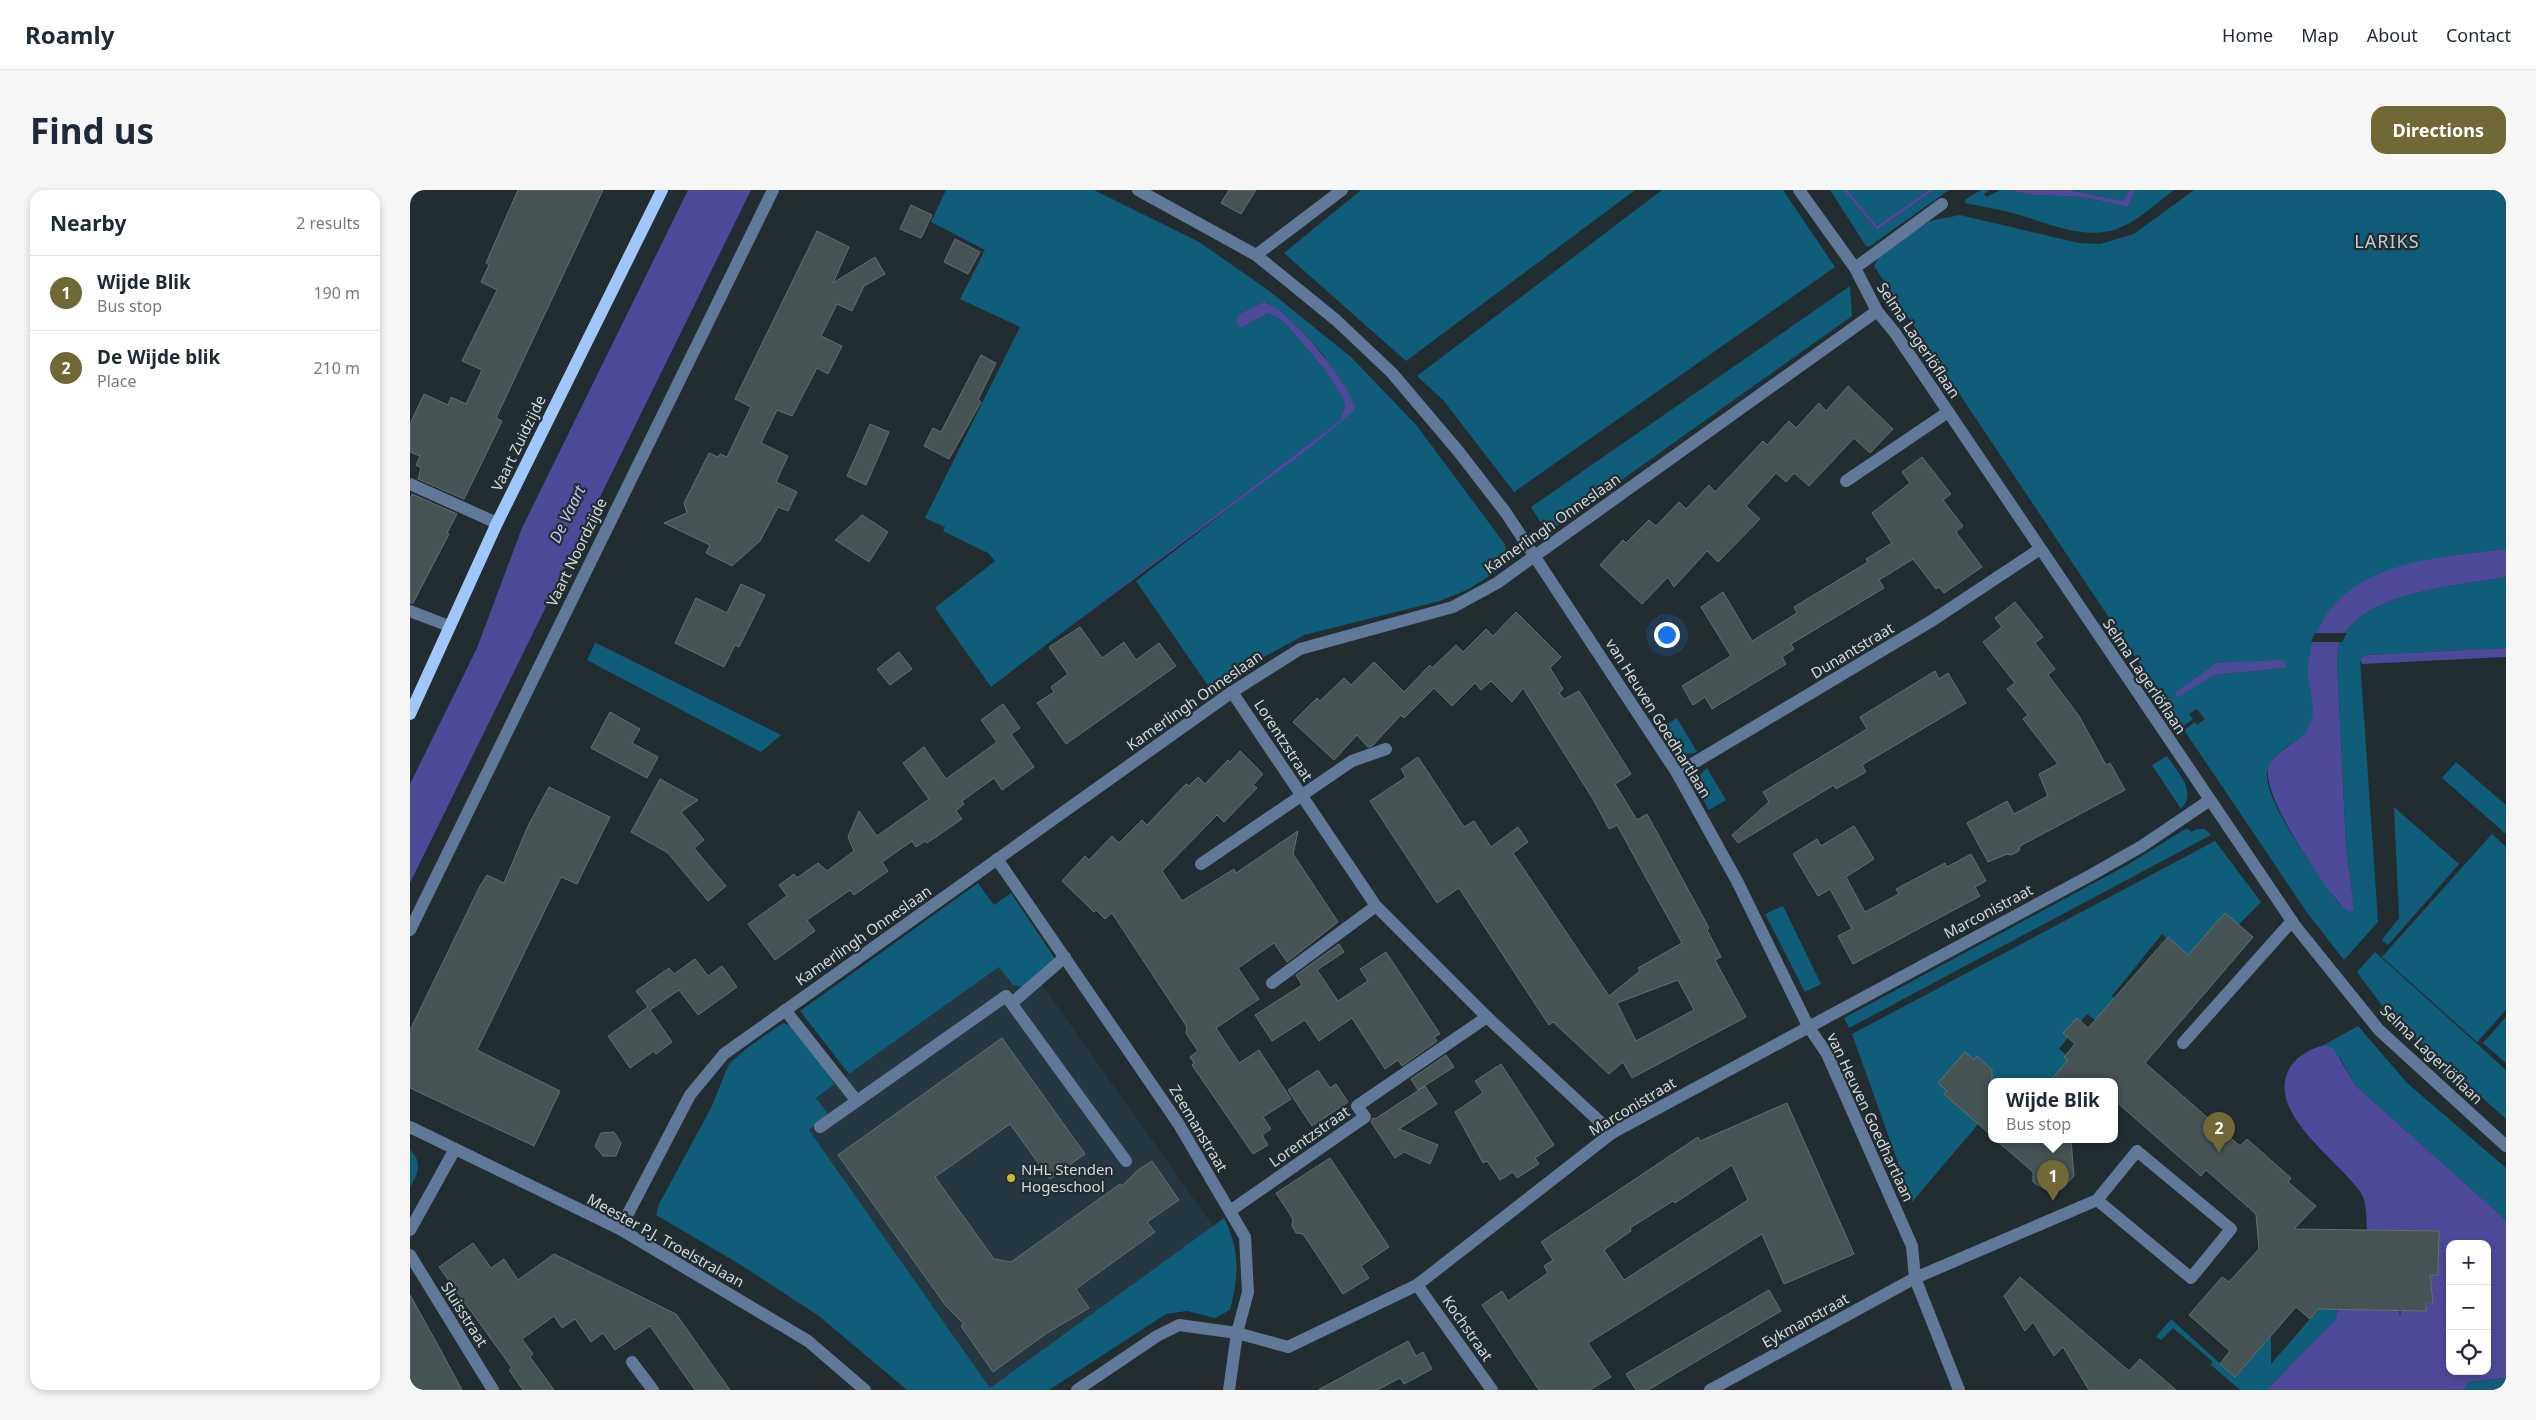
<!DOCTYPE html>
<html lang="en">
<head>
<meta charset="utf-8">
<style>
  body { margin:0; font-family:"Noto Sans",sans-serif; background:#f6f6f7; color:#1f2937 }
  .controls { position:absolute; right:15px; bottom:15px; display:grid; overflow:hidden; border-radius:10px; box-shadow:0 2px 8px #0003 }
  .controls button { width:45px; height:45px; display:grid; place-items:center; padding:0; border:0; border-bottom:1px solid #e0e1e3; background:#fff; color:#1f2937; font:25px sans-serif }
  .you { position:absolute; left:1256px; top:444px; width:18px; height:18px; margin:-12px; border:4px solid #fff; border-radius:50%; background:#1a73e8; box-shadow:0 0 0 8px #1a73e833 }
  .badge { display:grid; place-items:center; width:32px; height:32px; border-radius:50%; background:#706836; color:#fff; font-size:16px; font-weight:700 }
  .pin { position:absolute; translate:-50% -41px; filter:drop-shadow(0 1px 2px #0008) }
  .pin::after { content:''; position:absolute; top:26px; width:18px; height:15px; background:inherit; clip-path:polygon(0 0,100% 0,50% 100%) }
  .popup { position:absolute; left:1578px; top:888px; width:130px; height:65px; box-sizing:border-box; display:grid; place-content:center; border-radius:10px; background:#fff; filter:drop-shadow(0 1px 4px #0005); font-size:16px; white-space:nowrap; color:#747a83 }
  .popup b { font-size:19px; color:#1f2937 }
  .popup::after { content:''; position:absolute; left:50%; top:100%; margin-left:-10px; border:10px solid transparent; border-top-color:#fff }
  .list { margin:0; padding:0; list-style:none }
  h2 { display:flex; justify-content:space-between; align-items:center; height:65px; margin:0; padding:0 20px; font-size:21px }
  h2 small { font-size:16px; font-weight:400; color:#747a83 }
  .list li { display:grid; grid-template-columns:32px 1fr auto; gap:15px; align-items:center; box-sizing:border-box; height:75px; padding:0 20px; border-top:1px solid #e0e1e3 }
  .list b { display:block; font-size:19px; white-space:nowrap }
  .list p { margin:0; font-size:16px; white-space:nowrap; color:#747a83 }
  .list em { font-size:16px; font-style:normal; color:#747a83 }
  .icon { flex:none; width:28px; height:28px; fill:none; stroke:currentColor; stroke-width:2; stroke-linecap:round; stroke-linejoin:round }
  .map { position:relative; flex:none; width:2096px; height:1200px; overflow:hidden; border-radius:15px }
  header { display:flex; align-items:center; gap:30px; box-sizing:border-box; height:70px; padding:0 25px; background:#fff; border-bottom:1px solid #e0e1e3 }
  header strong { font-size:24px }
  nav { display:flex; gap:28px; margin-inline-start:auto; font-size:18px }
  .intro { display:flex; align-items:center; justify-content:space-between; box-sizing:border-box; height:120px; padding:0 30px }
  h1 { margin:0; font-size:35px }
  .button { padding:12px 22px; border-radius:15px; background:#706836; color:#fff; font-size:18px; font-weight:700 }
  main { display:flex; gap:30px; padding:0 30px }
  aside { flex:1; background:#fff; border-radius:15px; box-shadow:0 2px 8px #0003 }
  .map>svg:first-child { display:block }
  .built { fill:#253740 }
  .green { fill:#0f5d78; fill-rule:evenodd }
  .water { fill:#4c4999; fill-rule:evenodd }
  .pier { fill:#222d32 }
  .building { fill:#455354; stroke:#617071; fill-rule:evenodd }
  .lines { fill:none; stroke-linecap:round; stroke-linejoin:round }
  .minor { stroke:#617999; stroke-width:12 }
  .major { stroke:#9fc7fc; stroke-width:12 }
  .poi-dot { fill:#d4b635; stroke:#222d32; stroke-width:2 }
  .labels { text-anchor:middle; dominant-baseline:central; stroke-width:4.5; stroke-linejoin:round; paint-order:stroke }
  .street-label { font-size:15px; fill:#d2d9dc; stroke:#222d32 }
  .poi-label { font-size:15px; fill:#d2d9dc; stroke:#222d32; text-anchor:start }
  .water-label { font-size:16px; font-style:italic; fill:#c0c3f0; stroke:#222d32 }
  .quarter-label { font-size:18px; letter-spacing:1px; fill:#bfcdd4; stroke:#222d32 }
</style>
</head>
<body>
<header>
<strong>Roamly</strong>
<nav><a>Home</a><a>Map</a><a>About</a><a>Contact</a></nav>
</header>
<div class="intro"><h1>Find us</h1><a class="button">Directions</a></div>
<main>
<aside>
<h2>Nearby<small>2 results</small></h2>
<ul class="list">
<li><span class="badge">1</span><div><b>Wijde Blik</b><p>Bus stop</p></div><em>190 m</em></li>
<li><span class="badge">2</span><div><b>De Wijde blik</b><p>Place</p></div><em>210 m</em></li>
</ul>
</aside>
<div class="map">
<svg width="2096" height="1200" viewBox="0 0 2096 1200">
  <rect width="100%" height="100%" fill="#222d32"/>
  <!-- built -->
  <polygon class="built" points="589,777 628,789 803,1036 580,1198 399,940 418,924 406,908"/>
  <!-- green -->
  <g class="green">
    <polygon points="536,0 684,0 789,52 858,100 942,168 1007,236 1094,353 1096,359 1090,372 1093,377 1059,399 1030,411 894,445 832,479 801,500 726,391 945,220 913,164 879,129 858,113 853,112 829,124 831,138 859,123 875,133 914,179 933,208 935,216 930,230 581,497 525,418 585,371 578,363 533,341 535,337 515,328 610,137 550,109 575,60 521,32"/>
    <polygon points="951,0 1225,0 996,171 874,63"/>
    <polygon points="1252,0 1373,0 1425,77 1104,302 1034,211 1007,186"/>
    <polygon points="1420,0 1433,0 1467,40 1524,0 1539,0 1460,56 1456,56"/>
    <polygon points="1438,0 1518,0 1467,36"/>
    <path d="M1571,0H1579L1574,4L1576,7L1590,0H1598L1623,5L1673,7L1718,17L1725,0H1764C1746,13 1726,33 1704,40C1670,50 1631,30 1599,22C1585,19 1570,16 1555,13L1556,9Z"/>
    <polygon points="1660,0 1719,0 1713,11"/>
    <path d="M1784,0H2096V359L2040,366L1904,452C1890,478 1908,504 1902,530C1897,552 1874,553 1863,570C1861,573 1857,580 1857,584C1855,614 1911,688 1929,714L1937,720L1944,718L1936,656L1927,470C1927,403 2047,396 2096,387V458L1955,465L1950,469L1968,732L1934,770L1898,724L1774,540L1785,532L1787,535L1795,529L1787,519L1779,524L1783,529L1772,537L1464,76L1470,64L1520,31L1550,25L1669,53L1690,54L1724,44ZM1806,473L1875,478L1805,485L1765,505L1766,502Z"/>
    <polygon points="1440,96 1442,126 1140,341 1133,336 1121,317"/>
    <polygon points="185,453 186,453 371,545 351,562 177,470"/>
    <path d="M1267,528L1287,562C1268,569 1259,552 1251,538Z"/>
    <path d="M1757,566C1767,582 1788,601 1771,619L1742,575Z"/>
    <polygon points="2046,572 2096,615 2096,644 2032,588"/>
    <path d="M1297,578L1316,610L1299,620C1291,606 1281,590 1297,578Z"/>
    <polygon points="1984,617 2049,674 1978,755 1972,750 1989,728"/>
    <polygon points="1777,638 1781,642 1787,639 1795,639 1801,645 1439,838 1434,828 1719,674"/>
    <polygon points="2082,644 2096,657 2096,820 2067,852 1972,767"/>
    <polygon points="1805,651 1851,712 1805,759 1786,772 1752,744 1702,806 1707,810 1689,833 1677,824 1649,859 1664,871 1646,892 1582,892 1570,932 1502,1012 1442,844"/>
    <polygon points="568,693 584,715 601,703 646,770 618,797 603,795 589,777 439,884 390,821"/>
    <polygon points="1373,716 1411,794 1395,802 1355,724"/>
    <polygon points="1965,762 2096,880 2096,929 1976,821 1947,782"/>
    <polygon points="2096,827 2096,873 2073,853"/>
    <path d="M373,833L385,837L425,894L406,908L418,924L399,940L580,1198L814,1028C830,1061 829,1085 820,1120L805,1128L777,1121L756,1124L639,1200H497L409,1126L331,1075L246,1025L249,1014L301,918L319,874L337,858Z"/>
    <polygon points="1948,836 1997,893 2096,978 2096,1030 1946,896 1930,868 1914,855"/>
    <path d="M0,960C13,972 8,984 0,997Z"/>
    <polygon points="1920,1106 1928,1119 1926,1129 1856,1200 1830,1200 1801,1175 1802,1171 1763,1138 1751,1150 1746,1147 1761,1129 1825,1187 1861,1146 1861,1174"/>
    <polygon points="2096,1188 2096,1200 2054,1200 2059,1192"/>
  </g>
  <!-- water -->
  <g class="water">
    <polygon points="278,0 341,0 0,693 0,594 67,458 112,338"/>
    <polygon points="1433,0 1438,0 1467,36 1518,0 1524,0 1467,40"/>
    <polygon points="1598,0 1660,0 1713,11 1719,0 1725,0 1718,17 1673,7 1623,5"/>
    <path d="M853,112C875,114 945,198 945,220L897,260L645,448L930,230L935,216L933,208L914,179L875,133L859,123L831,138L826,133L829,124Z"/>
    <path d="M2096,359V387C2047,396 1927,403 1927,470L1936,656L1944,718V720L1939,722C1935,719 1931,716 1928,712C1911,691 1845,597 1860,574C1871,554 1897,553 1902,528C1906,509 1895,491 1898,472C1916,373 2014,369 2096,359Z"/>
    <polygon points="2096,458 2096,467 1952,474 1950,469 1955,465"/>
    <polygon points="1873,470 1877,473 1875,478 1805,485 1768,507 1765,505 1766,502 1806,473"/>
    <path d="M1914,855L1923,858L1946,896L2096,1030V1188L2059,1192L2054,1200H1856L1926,1129L1928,1119L1989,1120L1990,1127L1991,1120L2023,1113L2016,1085H2028L2029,1042L1957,1040C1956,1029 1957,1012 1951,1003C1929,970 1858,925 1878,881C1884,868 1899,859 1914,855ZM2040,1054H2077V1181H2040Z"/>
  </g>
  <!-- pier -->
  <polygon class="pier" points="1905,443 1937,443 1932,452 1901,452"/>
  <!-- building -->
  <g class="building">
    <polygon points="108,0 193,0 86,228 92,231 54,309 8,289 11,278 6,275 10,266 0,262 0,234 14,204 38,215 41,207 56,214 72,180 52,171 87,100 71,92 79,75 76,73"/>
    <polygon points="819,0 846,0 831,24 811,13"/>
    <polygon points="501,15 522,25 511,48 490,39"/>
    <polygon points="407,41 439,57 423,93 465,67 475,84 454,96 442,121 427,114 411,146 432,156 418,184 407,178 382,226 367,220 351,253 378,266 366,292 387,302 378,321 368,317 350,351 322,376 296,363 300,355 254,333 277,323 274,313 299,263 308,267 310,264 317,267 341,217 325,209"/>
    <polygon points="545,49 570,62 558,84 534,72"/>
    <polygon points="571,165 586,173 568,210 571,212 539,269 514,256 523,238 531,242"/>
    <polygon points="1438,196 1483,239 1460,263 1444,248 1399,296 1384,283 1376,292 1366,283 1336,316 1350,329 1308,372 1297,361 1264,397 1258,387 1232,414 1190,375 1213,350 1216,353 1239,330 1246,336 1269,312 1276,319 1299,295 1305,302 1353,251 1357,255 1379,231 1386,238 1409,213 1416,221"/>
    <polygon points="460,234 479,242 456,295 437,286"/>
    <polygon points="1512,267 1541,304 1533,310 1553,336 1546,342 1572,377 1534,403 1529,397 1526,399 1503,369 1469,390 1474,398 1381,454 1384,459 1372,467 1376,474 1302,519 1295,507 1283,515 1272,496 1321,466 1291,417 1313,402 1342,451 1387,423 1384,417 1458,372 1456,369 1482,353 1462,323 1500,293 1492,282"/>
    <polygon points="2,304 47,324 37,343 39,344 3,413 0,413 0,310"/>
    <polygon points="452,325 478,342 459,372 425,350"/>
    <polygon points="331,394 355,405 329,457 325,455 314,477 265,453 286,408 317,423"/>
    <polygon points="1605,412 1633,447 1625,453 1645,479 1638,485 1669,526 1696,575 1700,573 1715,600 1610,656 1609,661 1601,665 1597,664 1578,672 1557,633 1597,611 1604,624 1638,606 1629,584 1648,574 1613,529 1618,525 1597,499 1605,493 1573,452 1592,437 1585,428"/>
    <path d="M1106,422L1151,467L1140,478L1153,499L1149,503L1154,509L1169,501L1221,584L1205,594L1227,630L1237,624L1299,738L1297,740L1311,767L1305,770L1336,827L1222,888L1213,872L1199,884L1143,832L1139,835L1049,698L1027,713L960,611L996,587L991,579L1008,567L1054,637L1064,631L1081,657L1108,637L1118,652L1103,663L1199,806L1230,781L1228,778L1272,753L1207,635L1199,639L1183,609L1113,498L1102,512L1081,491L1071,500L1065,493L1042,516L1024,498L994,528L991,525L962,556L958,557L947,545L924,570L883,532L907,508L910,511L934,488L941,495L964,472L994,502L1020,475L1022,478L1046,455L1053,462L1076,439L1083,446ZM1268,790L1284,820L1226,851L1207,813Z"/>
    <polygon points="670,437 692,468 714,452 726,470 749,453 766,476 656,554 627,513 644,502 641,497 658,484 639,457"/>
    <polygon points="489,462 502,479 480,495 467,479"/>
    <polygon points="1525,481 1529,489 1538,483 1556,513 1452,575 1456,582 1426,599 1424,595 1328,653 1322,645 1359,612 1353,602 1457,539 1450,527"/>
    <polygon points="593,514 610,538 601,544 624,577 592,600 584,588 552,611 554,614 546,621 552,629 517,653 515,651 506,657 502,651 472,672 478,681 444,705 440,700 397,730 405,741 365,770 338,734 377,706 369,695 384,684 387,688 408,673 417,681 444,661 438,647 449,621 467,646 519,609 493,573 514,557 536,589 587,552 571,530"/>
    <polygon points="200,522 230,539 222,553 248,567 237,588 181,558"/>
    <polygon points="830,561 853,584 843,595 847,598 814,632 807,625 752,681 772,711 824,679 826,683 888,641 883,664 928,732 877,772 864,753 828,778 849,809 806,838 829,873 849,860 881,909 853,927 861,939 852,945 858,955 843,964 782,875 784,873 780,867 788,861 776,843 777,837 702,723 695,729 686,720 684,722 652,691 675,666 679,670 702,646 709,653 732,630 737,635 776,594 779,596 788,587 795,594 818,570 820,572"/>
    <polygon points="250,589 288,610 271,622 294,650 284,658 316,696 298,711 258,663 221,642"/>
    <polygon points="139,597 200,627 167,694 151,687 67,860 150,901 124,956 0,898 0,840 70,696 77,685 94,693 118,636"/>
    <polygon points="1444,636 1464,669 1436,687 1455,722 1489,704 1486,699 1535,673 1537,677 1561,664 1576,691 1565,697 1570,706 1443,774 1428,746 1442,739 1420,699 1408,706 1383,664 1407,649 1411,656"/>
    <polygon points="1815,723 1843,747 1735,873 1830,956 1837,949 1881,988 1878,992 1906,1016 1884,1039 2029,1041 2028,1085 2020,1085 2023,1113 2016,1113 2016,1121 1908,1119 1900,1129 1886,1117 1825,1187 1810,1174 1820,1161 1779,1125 1812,1087 1819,1092 1849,1059 1846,1024 1796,980 1791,986 1704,910 1704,892 1639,892 1658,870 1654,867 1665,854 1653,843 1667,828 1678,838 1758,747 1778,765"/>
    <polygon points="929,754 934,762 907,780 928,811 958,791 950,779 976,762 1030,844 1024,847 1027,851 992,876 988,870 975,879 942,828 909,851 895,830 862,851 845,825 892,795 886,785"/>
    <polygon points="285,769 298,786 312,776 327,797 288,825 269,800 240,820 262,852 246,864 244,861 220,878 198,846 238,817 226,801 259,778 264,784"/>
    <polygon points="592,848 675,964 640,989 600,934 525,987 584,1069 601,1072 710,994 712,996 728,980 742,971 769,1010 737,1032 745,1042 666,1099 679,1118 637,1143 583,1182 551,1136 554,1134 536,1116 428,965"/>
    <polygon points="1555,862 1564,870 1567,866 1582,880 1582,946 1534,904 1537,901 1528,893"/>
    <polygon points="1036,865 1044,877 1008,900 1001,889"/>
    <polygon points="1091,874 1144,955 1125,968 1129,974 1107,988 1103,982 1090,990 1077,971 1073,973 1045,922 1073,903 1065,891"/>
    <polygon points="908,880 920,898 926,894 938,912 902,936 878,900"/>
    <polygon points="1015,896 1027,914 989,939 1028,955 1020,974 994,962 985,968 961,932 963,928 965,929"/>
    <path d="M1377,913L1444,1064L1374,1094L1352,1044L1178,1153L1201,1187L1180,1200H1129L1072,1115L1092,1101L1098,1111L1138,1083L1134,1076L1143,1070L1131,1052L1288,947L1290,951ZM1322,975L1338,1010L1214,1090L1194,1060L1221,1041L1220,1038L1263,1011L1265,1013Z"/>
    <polygon points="204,942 211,953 206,966 193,966 185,956 191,943"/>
    <polygon points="1586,950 1661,950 1664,986 1652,999 1642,1000 1638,996 1629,996 1623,992 1623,982"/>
    <polygon points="920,968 979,1057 951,1076 959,1088 933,1104 893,1044 886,1043 882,1036 883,1029 866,1003"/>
    <polygon points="63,1053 81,1078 94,1069 108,1090 144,1064 266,1124 320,1200 285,1200 240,1136 205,1160 193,1143 181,1152 165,1129 152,1138 144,1126 112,1149 123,1164 120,1167 144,1200 113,1200 99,1180 102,1178 29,1077"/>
    <polygon points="1610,1087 1719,1181 1730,1169 1766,1200 1679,1200 1653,1157 1644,1166 1623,1132 1615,1141 1594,1106"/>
    <polygon points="1359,1100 1371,1121 1238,1200 1226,1200 1216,1184"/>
    <polygon points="0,1105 30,1159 52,1200 0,1200"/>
    <polygon points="998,1151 1006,1166 1013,1162 1022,1179 994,1194 990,1188 967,1200 908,1200"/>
  </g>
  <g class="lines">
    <!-- minor -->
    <g class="minor">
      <polyline points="728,0 846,65 926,130 982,183 1049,262 1096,323 1267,583 1327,691 1398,836 1417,864 1502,1056 1505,1088 1549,1200"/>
      <polyline points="1389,0 1445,78 1467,121 1485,143 1886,737 1969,840 2096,956"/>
      <polyline points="846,65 932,0"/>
      <polyline points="1445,78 1532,14"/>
      <polyline points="1436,291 1538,222"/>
      <polyline points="0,294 87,333"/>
      <polyline points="0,421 39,436"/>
      <polyline points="822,502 966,716 1077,827 1202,943"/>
      <polyline points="1267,583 1523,430 1630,359"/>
      <polyline points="587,669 768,933 835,1047 838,1102 827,1143 819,1200"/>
      <polyline points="791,674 942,571 976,559"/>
      <polyline points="0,740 363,0"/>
      <polyline points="862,793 966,716"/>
      <polyline points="602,813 655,767"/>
      <polyline points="375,820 446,910"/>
      <polyline points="1773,853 1882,731"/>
      <polyline points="0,937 210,1039 398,1151 455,1200"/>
      <polyline points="410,937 596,806 716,971"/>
      <polyline points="820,1021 955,927 947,916 1077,827"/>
      <polyline points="210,1039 280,905 314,864 822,502 890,459 1043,417 1087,393 1467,121"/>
      <polyline points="0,1040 45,959"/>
      <polyline points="0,1065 83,1200"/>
      <polyline points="1007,1095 1082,1200"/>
      <polyline points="222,1172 243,1200"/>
      <polyline points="667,1200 747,1146 769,1135 827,1143 878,1157 1007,1095 1202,943 1681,685 1732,656 1800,610"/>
      <polyline points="1300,1200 1505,1088 1687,1010 1727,961 1821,1039 1781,1088 1687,1010"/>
    </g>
    <!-- major -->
    <polyline class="major" points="0,524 87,333 252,0"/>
  </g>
  <!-- markers -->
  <circle class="poi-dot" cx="601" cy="988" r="5"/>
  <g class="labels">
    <!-- street labels -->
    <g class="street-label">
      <text transform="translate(1509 150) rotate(56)">Selma Lagerlöflaan</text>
      <text transform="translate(108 253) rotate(-64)">Vaart Zuidzijde</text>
      <text transform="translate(1142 333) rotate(-35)">Kamerlingh Onneslaan</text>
      <text transform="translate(166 362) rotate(-64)">Vaart Noordzijde</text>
      <text transform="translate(1442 460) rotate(-31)">Dunantstraat</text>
      <text transform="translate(1735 486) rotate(56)">Selma Lagerlöflaan</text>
      <text transform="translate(784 510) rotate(-35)">Kamerlingh Onneslaan</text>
      <text transform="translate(1249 528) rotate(58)">van Heuven Goedhartlaan</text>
      <text transform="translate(874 550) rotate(57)">Lorentzstraat</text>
      <text transform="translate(1578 721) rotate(-28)">Marconistraat</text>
      <text transform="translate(453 745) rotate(-35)">Kamerlingh Onneslaan</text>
      <text transform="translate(2022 864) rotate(44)">Selma Lagerlöflaan</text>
      <text transform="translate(1222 916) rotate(-31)">Marconistraat</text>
      <text transform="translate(1461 927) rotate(65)">van Heuven Goedhartlaan</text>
      <text transform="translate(789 938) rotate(59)">Zeemanstraat</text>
      <text transform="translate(899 946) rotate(-35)">Lorentzstraat</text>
      <text transform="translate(256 1050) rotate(29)">Meester P.J. Troelstralaan</text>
      <text transform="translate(55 1124) rotate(58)">Sluisstraat</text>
      <text transform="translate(1395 1130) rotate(-29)">Eykmanstraat</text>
      <text transform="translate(1058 1138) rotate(55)">Kochstraat</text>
    </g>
    <!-- poi labels -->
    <g class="poi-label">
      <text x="611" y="979">NHL Stenden<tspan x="611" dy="17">Hogeschool</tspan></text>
    </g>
    <!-- water labels -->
    <g class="water-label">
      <text transform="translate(157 324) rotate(-64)">De Vaart</text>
    </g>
    <!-- quarter labels -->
    <g class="quarter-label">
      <text x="1977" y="51">LARIKS</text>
    </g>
  </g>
</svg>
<div class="controls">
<button>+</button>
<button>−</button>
<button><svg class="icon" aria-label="locate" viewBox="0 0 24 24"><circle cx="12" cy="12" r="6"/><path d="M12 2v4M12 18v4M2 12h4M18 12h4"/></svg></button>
</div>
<div class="you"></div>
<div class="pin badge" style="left:1643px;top:1011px">1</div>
<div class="popup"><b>Wijde Blik</b>Bus stop</div>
<div class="pin badge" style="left:1809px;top:963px">2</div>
</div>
</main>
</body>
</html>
